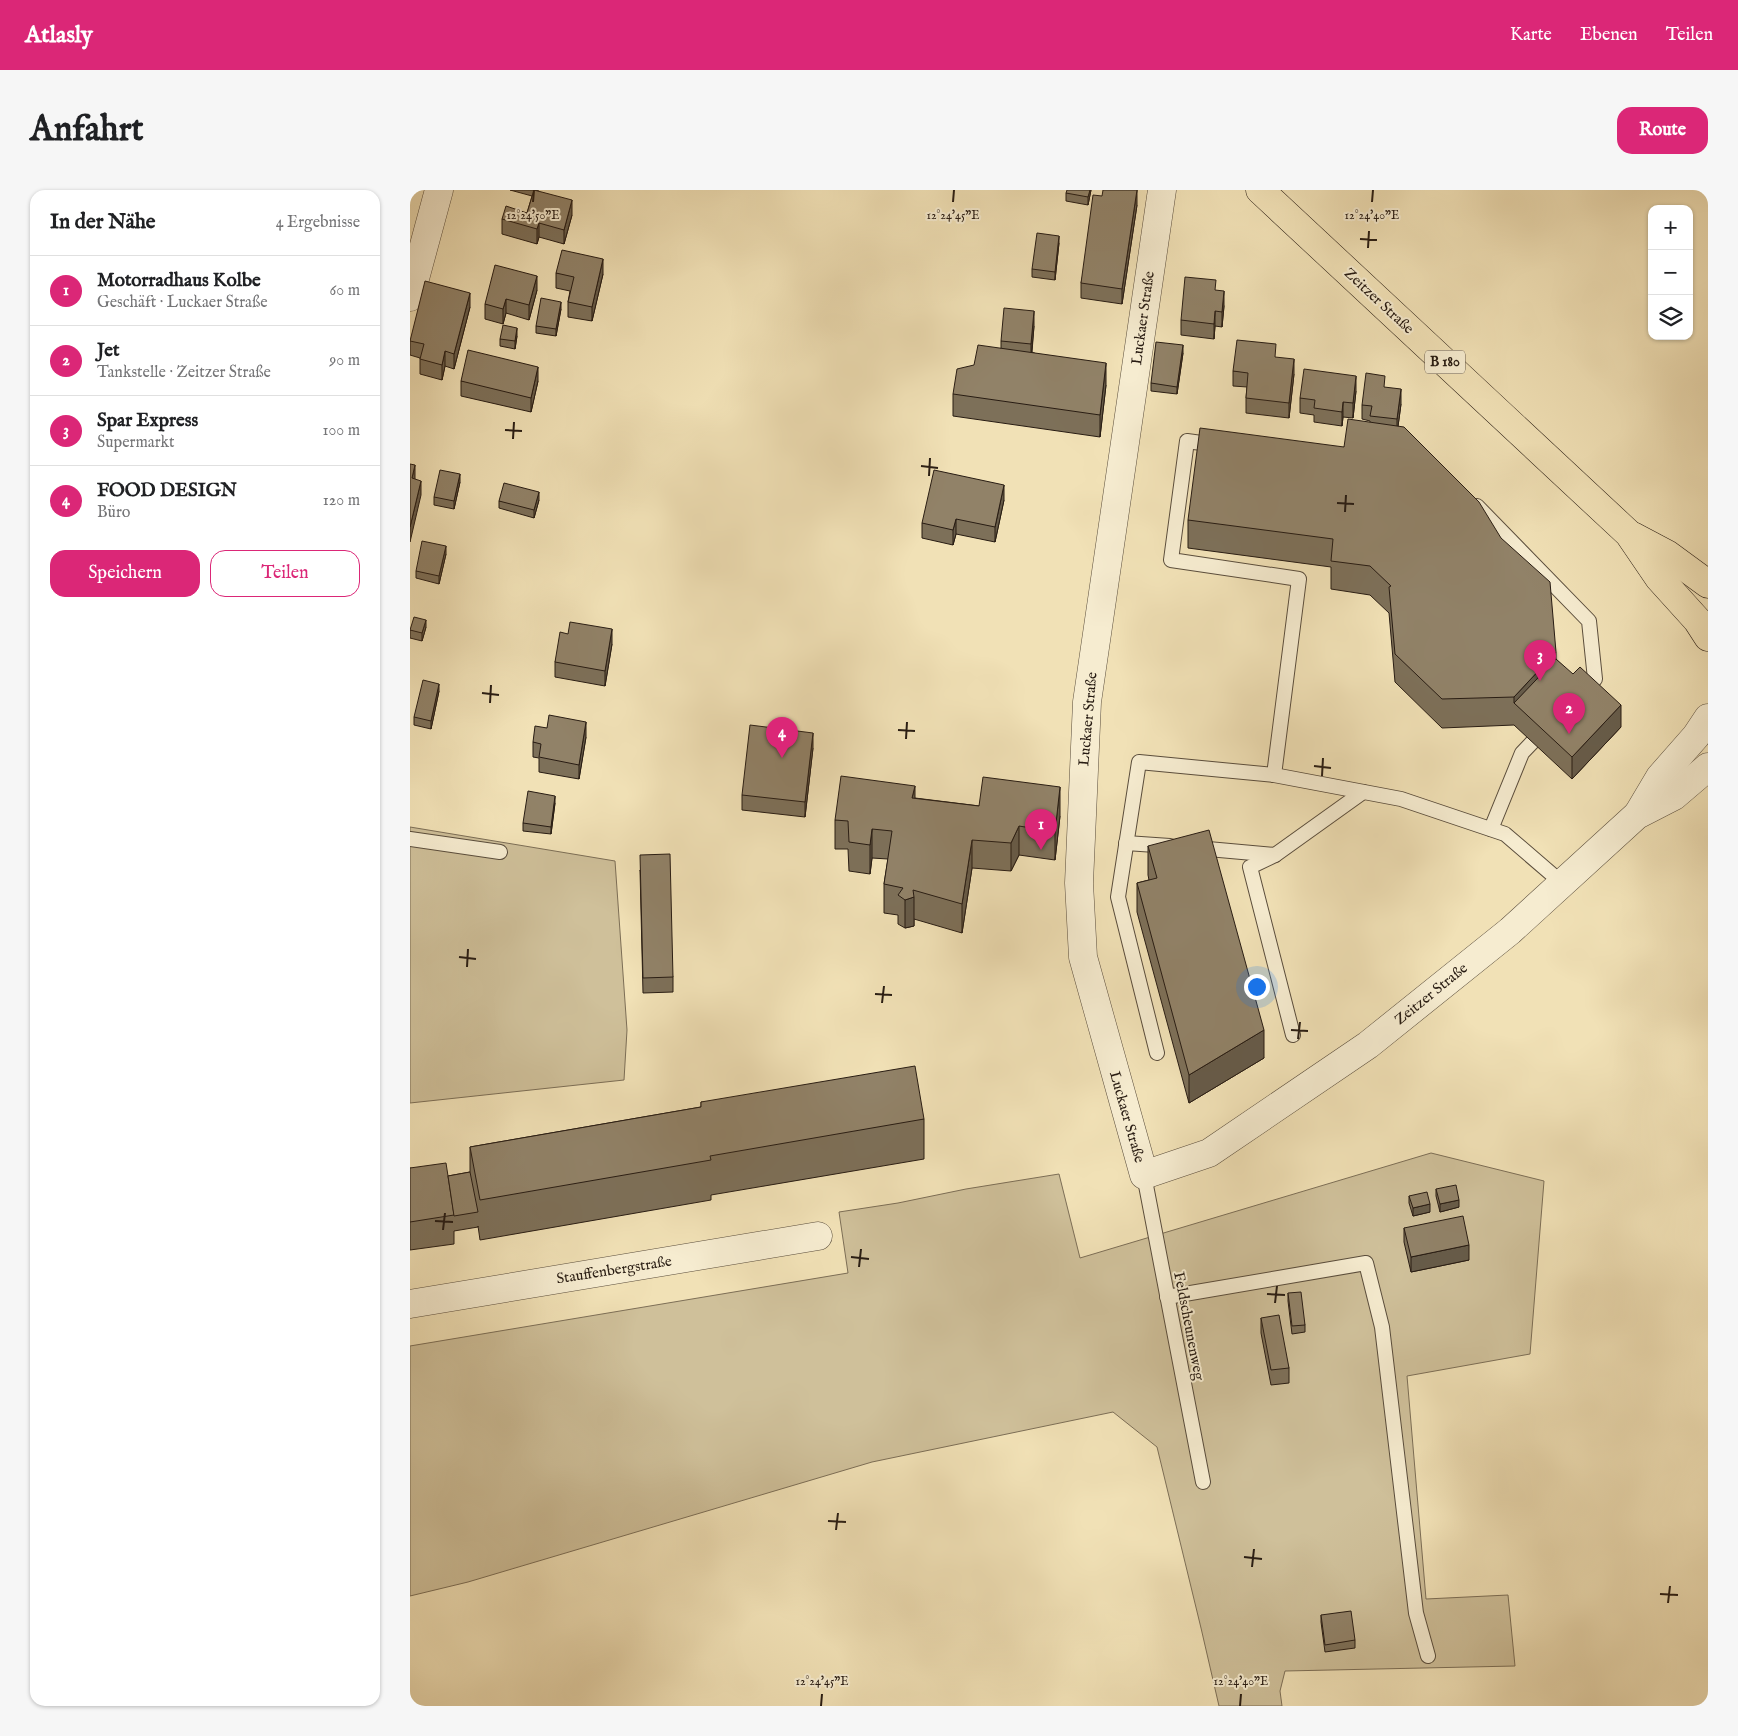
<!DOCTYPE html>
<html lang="de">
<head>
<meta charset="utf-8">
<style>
  body { margin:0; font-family:"IM FELL English",serif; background:#f6f6f6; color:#202124 }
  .controls { position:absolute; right:15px; top:15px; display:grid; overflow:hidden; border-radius:10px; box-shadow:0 1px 4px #0004 }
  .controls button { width:45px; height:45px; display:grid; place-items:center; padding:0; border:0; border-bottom:1px solid #e0e0e0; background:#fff; color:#202124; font:25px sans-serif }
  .you { position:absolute; left:846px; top:796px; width:18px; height:18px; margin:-12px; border:4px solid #fff; border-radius:50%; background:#1a73e8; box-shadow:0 0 0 8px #1a73e833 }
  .badge { display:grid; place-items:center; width:32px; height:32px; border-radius:50%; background:#db2777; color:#fff; font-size:16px; font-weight:700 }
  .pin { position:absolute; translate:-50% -41px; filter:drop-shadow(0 1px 2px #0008) }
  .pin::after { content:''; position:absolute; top:26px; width:18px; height:15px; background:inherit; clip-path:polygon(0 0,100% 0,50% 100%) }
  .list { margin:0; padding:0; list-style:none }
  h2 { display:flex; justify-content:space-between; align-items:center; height:65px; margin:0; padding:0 20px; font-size:21px }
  h2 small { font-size:16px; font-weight:400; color:#757577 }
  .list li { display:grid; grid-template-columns:32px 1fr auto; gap:15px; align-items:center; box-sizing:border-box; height:70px; padding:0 20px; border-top:1px solid #e0e0e0 }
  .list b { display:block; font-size:19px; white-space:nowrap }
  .list p { margin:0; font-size:16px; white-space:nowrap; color:#757577 }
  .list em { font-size:16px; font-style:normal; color:#757577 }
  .actions { display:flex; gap:10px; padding:15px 20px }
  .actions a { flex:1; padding:11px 0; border:1px solid #db2777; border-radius:15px; text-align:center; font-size:18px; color:#db2777 }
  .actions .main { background:#db2777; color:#fff }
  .icon { flex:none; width:28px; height:28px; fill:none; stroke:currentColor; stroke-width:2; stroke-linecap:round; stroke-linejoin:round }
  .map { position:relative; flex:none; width:1298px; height:1516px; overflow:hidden; border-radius:15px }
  header { display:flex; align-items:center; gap:30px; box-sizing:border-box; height:70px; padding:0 25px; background:#db2777; color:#fff }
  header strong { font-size:24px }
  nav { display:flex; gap:28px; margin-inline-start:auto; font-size:18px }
  .intro { display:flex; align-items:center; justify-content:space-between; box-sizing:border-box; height:120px; padding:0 30px }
  h1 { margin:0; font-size:35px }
  .button { padding:12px 22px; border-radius:15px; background:#db2777; color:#fff; font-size:18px; font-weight:700 }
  main { display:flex; gap:30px; padding:0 30px }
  aside { flex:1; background:#fff; border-radius:15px; box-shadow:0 1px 4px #0004 }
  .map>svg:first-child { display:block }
  .green { fill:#cfc09a; stroke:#7c6e56 }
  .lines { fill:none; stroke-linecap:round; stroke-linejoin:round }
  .lane-casing { stroke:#5a4d3c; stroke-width:16 }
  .street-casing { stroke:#5a4d3c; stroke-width:29 }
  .primary-casing { stroke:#281c13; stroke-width:29 }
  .lane { stroke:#f6ecd0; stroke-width:14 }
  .street { stroke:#f6ecd0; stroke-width:28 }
  .primary { stroke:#f1e1b6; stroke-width:28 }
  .wall { fill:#7d7059; stroke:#281c13 }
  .shaded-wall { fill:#665b49; stroke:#281c13 }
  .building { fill:#918268; stroke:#281c13 }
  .ticks { fill:none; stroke:#281c13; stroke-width:2 }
  .labels { text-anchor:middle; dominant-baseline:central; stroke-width:4; stroke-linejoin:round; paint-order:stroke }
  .shield { fill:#f6ecd0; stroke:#665a4c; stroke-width:1 }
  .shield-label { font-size:14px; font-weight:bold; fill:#281c13 }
  .street-label { font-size:15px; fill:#281c13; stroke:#f6ecd0 }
  .ticks-label { font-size:12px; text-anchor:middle; fill:#281c13; stroke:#f6ecd0; stroke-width:4; stroke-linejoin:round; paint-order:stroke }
</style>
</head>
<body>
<header>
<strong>Atlasly</strong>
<nav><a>Karte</a><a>Ebenen</a><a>Teilen</a></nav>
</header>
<div class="intro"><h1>Anfahrt</h1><a class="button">Route</a></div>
<main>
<aside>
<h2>In der Nähe<small>4 Ergebnisse</small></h2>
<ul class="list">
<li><span class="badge">1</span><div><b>Motorradhaus Kolbe</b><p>Geschäft · Luckaer Straße</p></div><em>60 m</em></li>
<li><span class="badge">2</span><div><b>Jet</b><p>Tankstelle · Zeitzer Straße</p></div><em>90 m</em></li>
<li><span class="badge">3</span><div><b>Spar Express</b><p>Supermarkt</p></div><em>100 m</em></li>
<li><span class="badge">4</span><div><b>FOOD DESIGN</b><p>Büro</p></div><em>120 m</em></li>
</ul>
<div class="actions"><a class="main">Speichern</a><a>Teilen</a></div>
</aside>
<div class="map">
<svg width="1298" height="1516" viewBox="0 0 1298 1516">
  <rect width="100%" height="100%" fill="#f1e1b6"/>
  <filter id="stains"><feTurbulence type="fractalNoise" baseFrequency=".004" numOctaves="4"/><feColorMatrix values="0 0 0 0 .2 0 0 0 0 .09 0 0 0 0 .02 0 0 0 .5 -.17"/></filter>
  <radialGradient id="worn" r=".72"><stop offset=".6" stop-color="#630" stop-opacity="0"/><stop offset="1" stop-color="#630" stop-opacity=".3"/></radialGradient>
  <!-- green -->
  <g class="green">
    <polygon points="0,637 205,671 217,840 214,890 0,913"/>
    <polygon points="1021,963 1134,991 1120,1164 997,1186 1016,1409 1098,1405 1105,1476 875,1481 870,1501 872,1516 809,1516 791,1438 747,1257 703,1222 462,1272 58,1392 0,1406 0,1156 438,1083 429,1022 488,1013 556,999 649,984 670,1068"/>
  </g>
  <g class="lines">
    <defs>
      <g id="lane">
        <polyline points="806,255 777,251 761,370 889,389 864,585"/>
        <polyline points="1067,316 1179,431 1185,489 1171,503"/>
        <polyline points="1081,639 1112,563 1135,539"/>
        <polyline points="0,649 90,662"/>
        <polyline points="716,653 760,656"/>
        <polyline points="787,658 865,665"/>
        <polyline points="883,845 840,677 865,665 953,602"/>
        <polyline points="747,863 708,707 729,572 864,585 991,609 1095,644 1152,693"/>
        <polyline points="734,985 793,1292"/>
        <polyline points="757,1107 956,1073 972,1137 1006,1423 1018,1466"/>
      </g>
      <g id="street">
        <polyline points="752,0 677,512 669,693 673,767 734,985 799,963 958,855 1100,741 1227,625 1264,606 1298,577"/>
        <polyline points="0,107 29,0"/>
        <polyline points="1228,624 1250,587 1286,546 1298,528"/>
        <polyline points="0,1114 408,1046"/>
      </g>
      <g id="primary">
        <polyline points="850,0 1219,344 1249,388 1287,430 1298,447"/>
        <polyline points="1223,346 1257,364 1298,394"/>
      </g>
    </defs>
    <!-- lane casing -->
    <use href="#lane" class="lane-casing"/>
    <!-- street casing -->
    <use href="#street" class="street-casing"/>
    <!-- primary casing -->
    <use href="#primary" class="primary-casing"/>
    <!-- lane -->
    <use href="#lane" class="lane"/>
    <!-- street -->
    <use href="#street" class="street"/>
    <!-- primary -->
    <use href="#primary" class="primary"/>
  </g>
  <!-- wall -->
  <g class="wall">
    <polygon points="100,0 128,0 128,1 162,25 154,54 129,47 127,54 92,44 92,29 117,23 122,6"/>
    <polygon points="681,0 678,15 656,11 656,3"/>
    <polygon points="692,6 727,15 712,114 671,108 671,93"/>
    <polygon points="649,53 645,90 622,87 622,79"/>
    <polygon points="146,83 193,84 182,131 158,127 158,112 160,101 146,98"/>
    <polygon points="127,100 119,130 96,123 93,134 75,129 75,114"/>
    <polygon points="806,101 814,116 812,137 805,136 804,149 771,145 771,130"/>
    <polygon points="60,117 44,179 35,176 32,190 10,184 10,168 0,165 0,150"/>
    <polygon points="151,119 146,146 126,143 126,136"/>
    <polygon points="624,136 622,162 696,195 690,247 543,226 543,204 591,158 591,151"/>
    <polygon points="107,146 105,159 90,156 90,149"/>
    <polygon points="773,163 767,204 741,201 741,193"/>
    <polygon points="823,181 884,184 879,228 836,223 836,208 837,197 823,196"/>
    <polygon points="51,191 128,191 121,222 51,206"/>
    <polygon points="975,198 991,214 988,236 1146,469 1211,537 1162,589 1104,535 1032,538 985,492 979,423 960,405 921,399 921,377 778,358 778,330 934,257 960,232 960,231 952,229 952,215"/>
    <polygon points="946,201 943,228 933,227 932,236 904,232 904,225 890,223 890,208"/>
    <polygon points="50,292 44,319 24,315 24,307"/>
    <polygon points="129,310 124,328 89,318 89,311"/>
    <polygon points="594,310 585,352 546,344 543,355 512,348 512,333"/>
    <polygon points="36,364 29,394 6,388 6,381"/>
    <polygon points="16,437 12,451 0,448 0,440"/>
    <polygon points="158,444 202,454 195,496 145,487 145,472"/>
    <polygon points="29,501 21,539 4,535 4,527"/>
    <polygon points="176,547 169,589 129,582 129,568 123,567 123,552"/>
    <polygon points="403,558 395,627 332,620 332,605"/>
    <polygon points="505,608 650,626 645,670 609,665 601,681 562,678 552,743 504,729 504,736 495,738 488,734 488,725 474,723 474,694 478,669 462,668 460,684 439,681 438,659 425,659 425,630"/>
    <polygon points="145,613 141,644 113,641 113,633"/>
    <polygon points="738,656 854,868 779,913 727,722 727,693 739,690 738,685"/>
    <polygon points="230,680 263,787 263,802 233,803"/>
    <polygon points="291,912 514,929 514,969 301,1005 301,1010 70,1050 68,1036 68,1037 44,1041 44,1054 0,1060 0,978 38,986 60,982 60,957 291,917"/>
    <polygon points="1026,999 1049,1017 1030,1022 1026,1006"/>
    <polygon points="999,1006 1020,1022 1003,1026 999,1013"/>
    <polygon points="994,1038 1059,1070 1001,1082 994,1052"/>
    <polygon points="878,1103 895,1135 895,1142 882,1144 878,1111"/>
    <polygon points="851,1128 879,1178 879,1193 861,1195 851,1143"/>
    <polygon points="911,1425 945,1450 945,1458 915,1462 911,1432"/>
  </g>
  <!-- shaded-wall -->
  <g class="shaded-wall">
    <polygon points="680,0 681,0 678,15 678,7"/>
    <polygon points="727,0 727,15 712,114 712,99"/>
    <polygon points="162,10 162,25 154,54 154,40"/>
    <polygon points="129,33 129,47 127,54 127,39"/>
    <polygon points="649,46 649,53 645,90 645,82"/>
    <polygon points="193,69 193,84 182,131 182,117"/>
    <polygon points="127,86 127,100 119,130 119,115"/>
    <polygon points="814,101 814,116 812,137 812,122"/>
    <polygon points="60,103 60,117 44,179 44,164"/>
    <polygon points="96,109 96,123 93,134 93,119"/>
    <polygon points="151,112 151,119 146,146 146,139"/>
    <polygon points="624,121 624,136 621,168 621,154"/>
    <polygon points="805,121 805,136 804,149 804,134"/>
    <polygon points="107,138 107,146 105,159 105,151"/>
    <polygon points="773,155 773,163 767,204 767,197"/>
    <polygon points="35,161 35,176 32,190 32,175"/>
    <polygon points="884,169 884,184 879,228 879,213"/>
    <polygon points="696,173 696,195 690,247 690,225"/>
    <polygon points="128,177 128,191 121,222 121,208"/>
    <polygon points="946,186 946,201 943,228 943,213"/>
    <polygon points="991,199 991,214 987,244 987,229"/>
    <polygon points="933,212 933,227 932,236 932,222"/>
    <polygon points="5,275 5,290 2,288"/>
    <polygon points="50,284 50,292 44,319 44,311"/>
    <polygon points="11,291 11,305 0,352 0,337"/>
    <polygon points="594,295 594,310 585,352 585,337"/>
    <polygon points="129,302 129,310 124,328 124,320"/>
    <polygon points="546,329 546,344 543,355 543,340"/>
    <polygon points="36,356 36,364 29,394 29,386"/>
    <polygon points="16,430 16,437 12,451 12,443"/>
    <polygon points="202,439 202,454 195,496 195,481"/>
    <polygon points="1146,462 1146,490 1104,513 1104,507"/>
    <polygon points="29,494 29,501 21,539 21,531"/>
    <polygon points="1211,515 1211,537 1162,589 1162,567"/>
    <polygon points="176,532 176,547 169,589 169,575"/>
    <polygon points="403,543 403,558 395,627 395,612"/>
    <polygon points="505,596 505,624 502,608"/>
    <polygon points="650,597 650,626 645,670 645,642"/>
    <polygon points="145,606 145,613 141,644 141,637"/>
    <polygon points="609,636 609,665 601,681 601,653"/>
    <polygon points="462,639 462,668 460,684 460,655"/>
    <polygon points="562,650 562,678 552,743 552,714"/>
    <polygon points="504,707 504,736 495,738 495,710"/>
    <polygon points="854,840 854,868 779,913 779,885"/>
    <polygon points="1049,1010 1049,1017 1030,1022 1030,1014"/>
    <polygon points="1020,1014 1020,1022 1003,1026 1003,1018"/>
    <polygon points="1059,1055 1059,1070 1001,1082 1001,1067"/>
  </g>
  <!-- building -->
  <g class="building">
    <polygon points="124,0 162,10 154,40 129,33 127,39 92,29 96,16 117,23"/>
    <polygon points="657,0 680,0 678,7 656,3"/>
    <polygon points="693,0 727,0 712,99 671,93 683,5 692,6"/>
    <polygon points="627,43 649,46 645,82 622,79"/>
    <polygon points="152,60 193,69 182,117 158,112 164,87 146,83"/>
    <polygon points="85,75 127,86 119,115 96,109 93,119 75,114"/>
    <polygon points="775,87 806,90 805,100 814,101 812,122 805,121 804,134 771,130"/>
    <polygon points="15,91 60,103 44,164 35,161 32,175 10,169 14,154 0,151"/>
    <polygon points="131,108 151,112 146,139 126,136"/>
    <polygon points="594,118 624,121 621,154 591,151"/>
    <polygon points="93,135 107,138 105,151 90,149"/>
    <polygon points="827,150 866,154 865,167 884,169 879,213 836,208 838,183 823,181"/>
    <polygon points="746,152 773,155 767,197 741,193"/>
    <polygon points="568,155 696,173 690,225 543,204 547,179 564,175"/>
    <polygon points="58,160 128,177 121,208 51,191"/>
    <polygon points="894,179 946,186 943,213 933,212 932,222 904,218 905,210 890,208"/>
    <polygon points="956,183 975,186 974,197 991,199 987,229 960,226 962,216 952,215"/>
    <polygon points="938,229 994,237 1069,312 1091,348 1140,392 1146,462 1104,507 1032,509 985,464 979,397 981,396 960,376 921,371 923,349 778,330 790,238 934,257"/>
    <polygon points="0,274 5,275 2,288 11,291 0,337"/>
    <polygon points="30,280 50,284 44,311 24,307"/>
    <polygon points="524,280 594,295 585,337 546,329 543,340 512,333"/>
    <polygon points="94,293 129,302 124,320 89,311"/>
    <polygon points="12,351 36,356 29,386 6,381"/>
    <polygon points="4,427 16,430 12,443 0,440"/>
    <polygon points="160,432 202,439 195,481 145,472 150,442 158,444"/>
    <polygon points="1146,469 1163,484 1170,477 1211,515 1162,567 1104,513"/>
    <polygon points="13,490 29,494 21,531 4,527"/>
    <polygon points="139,525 176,532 169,575 129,567 131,554 123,552 125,536 137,538"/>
    <polygon points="340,535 403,543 395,612 332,605"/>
    <polygon points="431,586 505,596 502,608 569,616 573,587 650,597 645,642 609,636 601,653 562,650 552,714 503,700 504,707 495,710 488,705 493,698 474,694 482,641 462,639 460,655 439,652 438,631 425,630"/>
    <polygon points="118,601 145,606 141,637 113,633"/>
    <polygon points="799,640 854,840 779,885 727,693 747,688 738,656"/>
    <polygon points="260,664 263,787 233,788 230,665"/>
    <polygon points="505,876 514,929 300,966 301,970 70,1010 60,957 291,917 291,912"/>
    <polygon points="36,973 44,1025 0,1032 0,978"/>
    <polygon points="60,982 68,1022 44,1026 38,986"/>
    <polygon points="1046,995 1049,1010 1030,1014 1026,999"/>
    <polygon points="1017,1002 1020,1014 1003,1018 999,1006"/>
    <polygon points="1053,1026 1059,1055 1001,1067 994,1038"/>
    <polygon points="891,1102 895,1135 882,1136 878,1103"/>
    <polygon points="869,1125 879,1178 861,1180 851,1128"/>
    <polygon points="941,1421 945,1450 915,1455 911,1425"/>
  </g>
  <!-- ticks -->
  <path class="ticks" d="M123,12L124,0M543,12L544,0M962,12L963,0M950,49L967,50M958,58L959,41M95,240L112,241M103,249L104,232M511,276L528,278M519,286L520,268M927,313L944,314M935,322L936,305M72,503L89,505M80,513L81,495M488,540L505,541M496,549L497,532M904,576L921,578M912,586L913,568M49,767L66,769M57,777L58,759M465,804L482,805M472,813L474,796M881,840L898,841M888,849L890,832M25,1031L43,1032M33,1040L35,1023M441,1067L459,1069M449,1077L451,1059M857,1104L875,1105M865,1113L867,1096M418,1331L436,1332M426,1340L428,1323M834,1367L852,1369M842,1377L844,1359M1250,1404L1268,1405M1258,1413L1260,1396M411,1516L412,1504M830,1516L831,1504"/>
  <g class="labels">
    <!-- shield labels -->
    <rect class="shield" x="1015" y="160.5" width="40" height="23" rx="4"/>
    <g class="shield-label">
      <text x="1035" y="172">B 180</text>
    </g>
    <!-- street labels -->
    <g class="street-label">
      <text transform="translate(969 111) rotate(43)">Zeitzer Straße</text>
      <text transform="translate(733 128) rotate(-82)">Luckaer Straße</text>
      <text transform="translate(678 529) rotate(-85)">Luckaer Straße</text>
      <text transform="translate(1021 804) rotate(-39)">Zeitzer Straße</text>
      <text transform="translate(717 927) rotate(74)">Luckaer Straße</text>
      <text transform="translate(204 1080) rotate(-9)">Stauffenbergstraße</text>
      <text transform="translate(779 1136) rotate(79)">Feldscheunenweg</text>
    </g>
  </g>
  <g class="ticks-label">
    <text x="123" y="29">12°24'50"E</text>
    <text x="543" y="29">12°24'45"E</text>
    <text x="962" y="29">12°24'40"E</text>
    <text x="412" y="1495">12°24'45"E</text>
    <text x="831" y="1495">12°24'40"E</text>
  </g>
  <rect width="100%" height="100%" filter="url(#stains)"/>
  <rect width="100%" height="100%" fill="url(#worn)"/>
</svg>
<div class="controls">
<button>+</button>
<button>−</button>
<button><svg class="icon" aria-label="layers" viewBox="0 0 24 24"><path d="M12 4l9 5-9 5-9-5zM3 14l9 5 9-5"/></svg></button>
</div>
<div class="you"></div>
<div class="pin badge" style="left:631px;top:660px">1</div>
<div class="pin badge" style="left:1159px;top:544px">2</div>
<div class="pin badge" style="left:1130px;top:491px">3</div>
<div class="pin badge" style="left:372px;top:568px">4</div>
</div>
</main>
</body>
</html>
